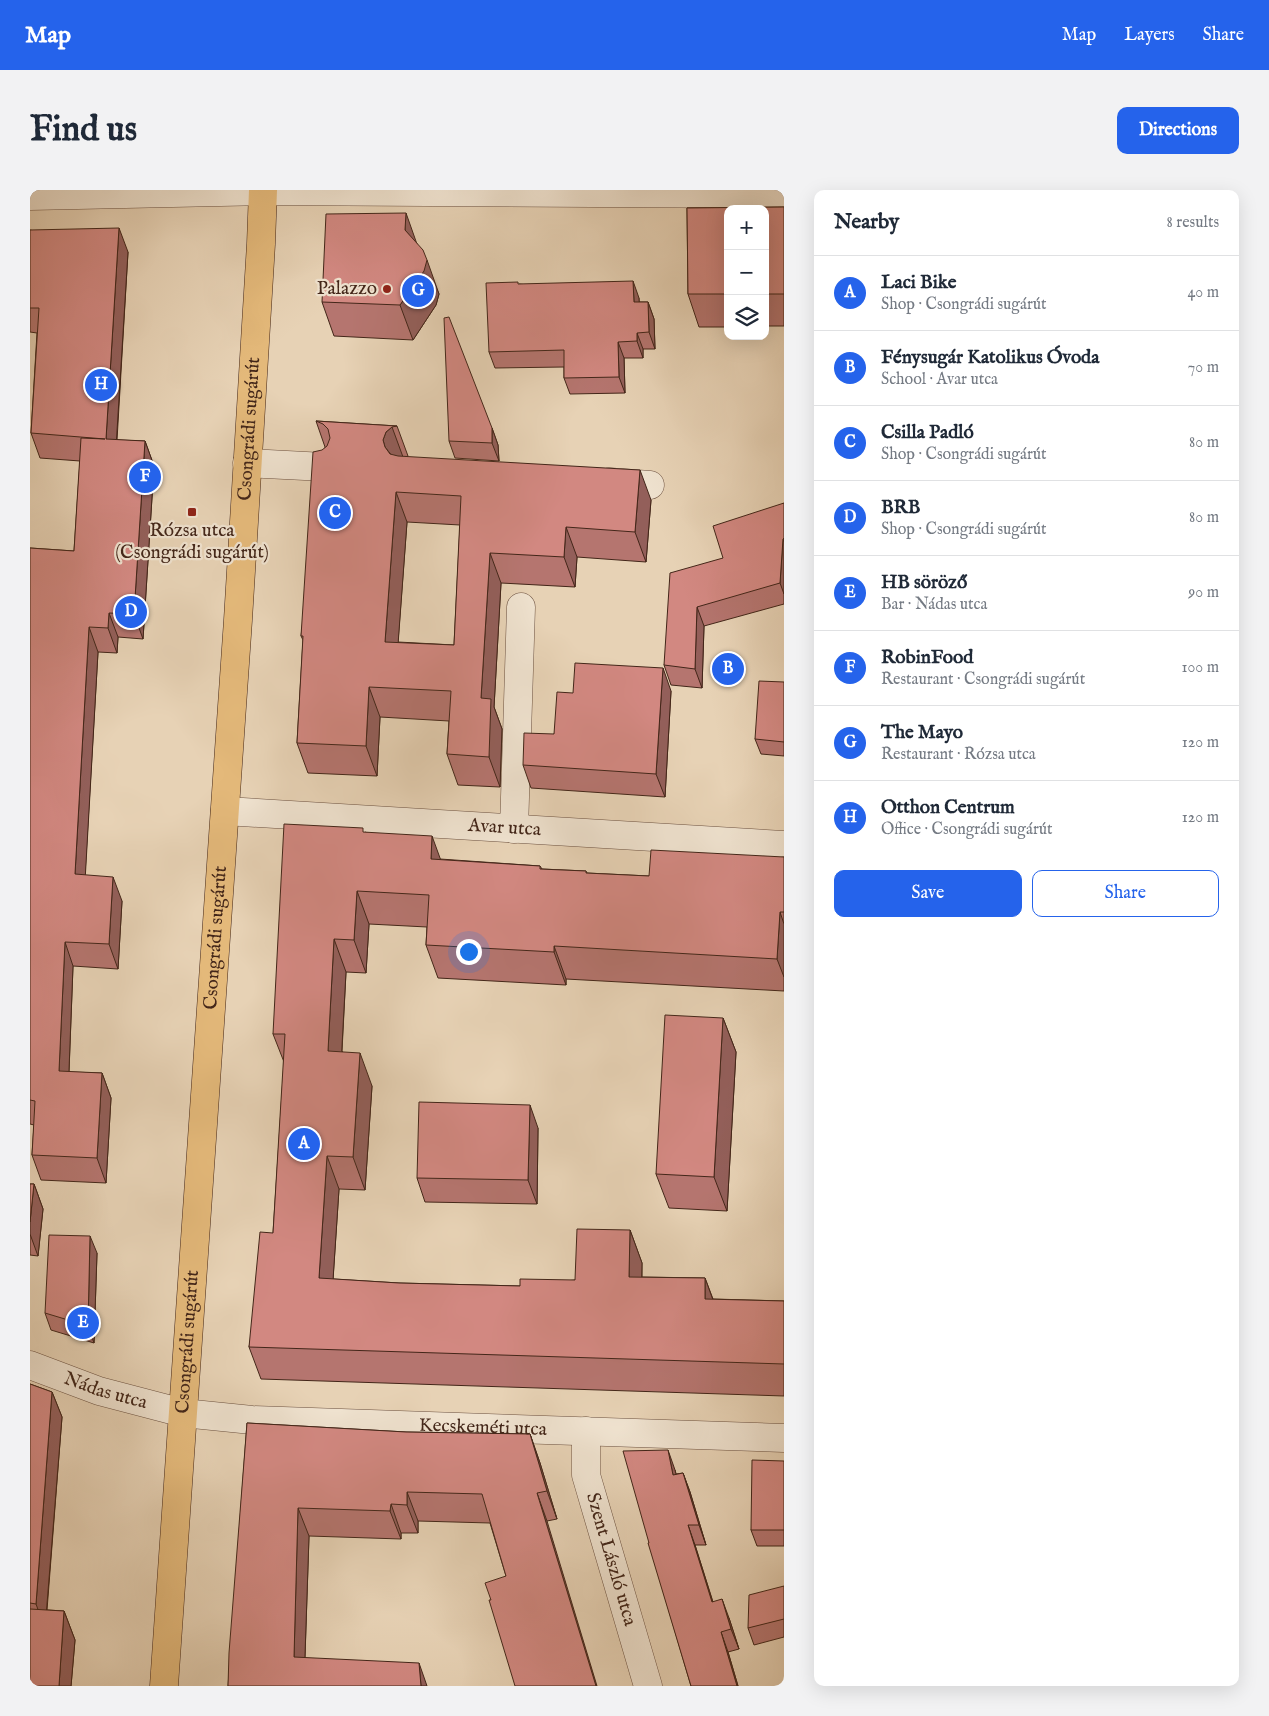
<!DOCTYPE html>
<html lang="en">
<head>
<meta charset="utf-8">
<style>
  body { margin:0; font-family:"IM FELL English",serif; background:#f2f2f3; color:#1f2937 }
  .controls { position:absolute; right:15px; top:15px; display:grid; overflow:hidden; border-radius:10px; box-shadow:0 5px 20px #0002 }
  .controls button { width:45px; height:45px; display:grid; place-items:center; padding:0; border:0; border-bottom:1px solid #e0e1e3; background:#fff; color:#1f2937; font:25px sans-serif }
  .you { position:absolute; left:438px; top:761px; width:18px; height:18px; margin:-12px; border:4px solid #fff; border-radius:50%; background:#1a73e8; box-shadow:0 0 0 8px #1a73e833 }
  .badge { display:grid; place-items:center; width:32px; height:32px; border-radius:50%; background:#2563eb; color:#fff; font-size:16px; font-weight:700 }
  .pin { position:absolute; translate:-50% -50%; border:2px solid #fff; box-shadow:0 1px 5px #0006 }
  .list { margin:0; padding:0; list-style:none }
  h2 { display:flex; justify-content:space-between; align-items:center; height:65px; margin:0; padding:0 20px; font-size:21px }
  h2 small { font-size:16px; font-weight:400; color:#747a83 }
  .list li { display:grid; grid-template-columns:32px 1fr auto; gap:15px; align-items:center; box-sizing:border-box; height:75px; padding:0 20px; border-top:1px solid #e0e1e3 }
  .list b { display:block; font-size:19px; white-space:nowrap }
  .list p { margin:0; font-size:16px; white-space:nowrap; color:#747a83 }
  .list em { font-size:16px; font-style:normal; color:#747a83 }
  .actions { display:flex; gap:10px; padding:15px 20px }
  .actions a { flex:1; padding:11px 0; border:1px solid #2563eb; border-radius:10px; text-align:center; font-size:18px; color:#2563eb }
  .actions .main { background:#2563eb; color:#fff }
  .icon { flex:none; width:28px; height:28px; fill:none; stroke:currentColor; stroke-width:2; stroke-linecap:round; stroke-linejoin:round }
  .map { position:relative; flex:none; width:754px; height:1496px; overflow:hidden; border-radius:10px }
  header { display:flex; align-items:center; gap:30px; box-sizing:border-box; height:70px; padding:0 25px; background:#2563eb; color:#fff }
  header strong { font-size:24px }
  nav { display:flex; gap:28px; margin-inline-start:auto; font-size:18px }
  .intro { display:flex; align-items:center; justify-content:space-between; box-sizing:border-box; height:120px; padding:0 30px }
  h1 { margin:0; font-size:35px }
  .button { padding:12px 22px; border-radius:10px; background:#2563eb; color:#fff; font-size:18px; font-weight:700 }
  main { display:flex; gap:30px; padding:0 30px }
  aside { flex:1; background:#fff; border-radius:10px; box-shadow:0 5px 20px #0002 }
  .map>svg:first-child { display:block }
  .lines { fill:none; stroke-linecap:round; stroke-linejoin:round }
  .minor-casing { stroke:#6c5140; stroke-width:29 }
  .major-casing { stroke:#432619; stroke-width:29 }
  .minor { stroke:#efe2cf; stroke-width:28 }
  .major { stroke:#e4b97a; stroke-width:28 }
  .wall { fill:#b5756f; stroke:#432619; fill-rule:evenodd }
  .shaded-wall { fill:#935f5a; stroke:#432619 }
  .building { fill:#d28881; stroke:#432619; fill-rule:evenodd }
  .poi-dot { fill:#8f2418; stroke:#efe2cf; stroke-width:2 }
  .labels { text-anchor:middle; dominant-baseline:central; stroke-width:4.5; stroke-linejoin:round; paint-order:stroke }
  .poi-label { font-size:19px; fill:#432619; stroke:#efe2cf; text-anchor:end }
  .street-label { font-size:19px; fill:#432619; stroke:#efe2cf }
</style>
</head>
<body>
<header>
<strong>Map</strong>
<nav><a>Map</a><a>Layers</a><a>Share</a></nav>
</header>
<div class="intro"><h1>Find us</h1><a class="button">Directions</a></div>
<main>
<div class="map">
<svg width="754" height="1496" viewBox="0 0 754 1496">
  <rect width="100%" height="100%" fill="#e7d2b5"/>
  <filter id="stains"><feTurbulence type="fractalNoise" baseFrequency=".004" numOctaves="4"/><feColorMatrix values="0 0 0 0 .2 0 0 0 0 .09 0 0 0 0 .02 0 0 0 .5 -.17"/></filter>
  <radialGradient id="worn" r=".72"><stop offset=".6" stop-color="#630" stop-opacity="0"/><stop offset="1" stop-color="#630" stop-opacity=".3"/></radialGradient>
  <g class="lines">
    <defs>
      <g id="minor">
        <polyline points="0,6 233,1 754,4"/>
        <polyline points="217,273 295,277"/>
        <polyline points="579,292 620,295"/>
        <path id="s1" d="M195,621L754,655"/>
        <polyline points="484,639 491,417"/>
        <path id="s2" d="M0,1175L69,1201L153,1223L222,1230L754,1248"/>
        <path id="s3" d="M556,1241V1285L618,1496"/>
      </g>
      <g id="major">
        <path id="s4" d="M134,1496L208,430L231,54L233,0"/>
      </g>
    </defs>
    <!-- minor casing -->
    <use href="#minor" class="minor-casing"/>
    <!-- major casing -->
    <use href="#major" class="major-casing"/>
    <!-- minor -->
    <use href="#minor" class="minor"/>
    <!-- major -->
    <use href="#major" class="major"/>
  </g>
  <!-- wall -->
  <g class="wall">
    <polygon points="754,17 754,136 735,136 735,19 698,19 698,137 669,137 658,104 657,18"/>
    <polygon points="0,40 98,62 87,250 115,251 124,276 113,449 88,447 87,463 68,462 55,685 92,711 88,779 43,776 39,882 72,883 81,908 76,993 11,990 2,965 4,935 0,934 0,358 44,361 50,271 10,268 1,243 7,143 0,142"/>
    <polygon points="386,52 409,104 406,115 383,150 304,146 292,112"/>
    <polygon points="489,94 609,108 609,112 618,112 624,129 625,159 613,159 613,168 594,168 595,203 540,204 534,188 534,177 465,178 459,162"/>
    <path d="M286,231L367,236L378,266L375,267L621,310L616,372L547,367L545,397L471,393L464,517L472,539L470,597L428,595L417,564L419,531L350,527L347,586L278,583L267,553L273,450L271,446L295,257ZM377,332L430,335L424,455L368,452Z"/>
    <polygon points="462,238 468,255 469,271 425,268 419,251"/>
    <polygon points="754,313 754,414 674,436 672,498 641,495 634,475 693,368"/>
    <polygon points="754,492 754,566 731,564 725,549"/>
    <polygon points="641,501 635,607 501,598 493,575 524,544 543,503"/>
    <polygon points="335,642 410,669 510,676 512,679 556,681 557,683 619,686 754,667 754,801 536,789 536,795 408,788 396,755 397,737 339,734 336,783 316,782 312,861 342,896 335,1000 309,999 303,1089 369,1093 490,1096 545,1090 600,1040 612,1073 612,1087 675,1088 683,1109 754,1111 754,1206 231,1189 219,1157 243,1043 254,872 243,844"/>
    <polygon points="693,828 706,862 697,1021 639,1018 626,984"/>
    <polygon points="508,938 507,1014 395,1012 387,988"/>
    <polygon points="0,994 4,994 13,1019 8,1066 0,1065"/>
    <polygon points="67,1063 64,1153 21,1140 15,1123"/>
    <polygon points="0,1194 22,1202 32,1227 17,1420 34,1421 45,1450 41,1496 0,1496"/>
    <polygon points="217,1233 376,1242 500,1244 510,1273 527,1329 517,1331 461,1410 476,1386 460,1333 388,1331 388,1343 371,1343 371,1349 279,1346 275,1467 198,1496"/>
    <polygon points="754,1271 754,1356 727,1356 721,1340"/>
    <polygon points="645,1280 646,1284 653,1283 660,1302 676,1355 665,1355 683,1412 699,1428 709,1459 698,1462 708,1496 661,1496 619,1353"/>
    <polygon points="754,1396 754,1447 724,1455 718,1438"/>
  </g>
  <!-- shaded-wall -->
  <g class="shaded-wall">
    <polygon points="376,23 388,57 375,40"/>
    <polygon points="89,38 98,62 85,274 76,249"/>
    <polygon points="397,70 409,104 406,115 383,150 370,115"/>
    <polygon points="603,91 609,108 610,129 604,112"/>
    <polygon points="618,112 624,129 625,159 619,142"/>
    <polygon points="607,143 613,159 613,168 607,151"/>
    <polygon points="588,152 594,168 595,203 589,187"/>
    <polygon points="362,237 373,267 367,272 355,257 353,250 356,242"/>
    <polygon points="462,238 468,255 469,271 462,253"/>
    <polygon points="115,251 124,276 113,449 104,424"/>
    <polygon points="610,280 621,310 616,372 605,342"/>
    <polygon points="366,302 377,332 366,482 355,452"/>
    <polygon points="536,337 547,367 545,397 534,367"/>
    <polygon points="753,349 754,352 754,404 750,393"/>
    <polygon points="460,363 471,393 464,517 472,539 470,597 459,567 451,508"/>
    <polygon points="667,417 674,436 672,498 665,479"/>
    <polygon points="79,423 88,447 87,463 78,438"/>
    <polygon points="59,437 68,462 54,709 45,684"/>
    <polygon points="633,478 641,501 635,607 626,584"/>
    <polygon points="339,497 350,527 347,586 336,556"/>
    <polygon points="402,646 414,679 401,669"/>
    <polygon points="83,687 92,711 88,779 79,754"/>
    <polygon points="327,701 339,734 336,783 324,750"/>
    <polygon points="750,722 754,734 754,787 747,769"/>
    <polygon points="304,749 316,782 310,893 298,861"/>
    <polygon points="35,752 43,776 38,906 29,881"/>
    <polygon points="524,756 536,789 536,795 524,762"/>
    <polygon points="693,828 706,862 697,1021 684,987"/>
    <polygon points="330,863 342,896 335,1000 323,967"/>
    <polygon points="72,883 81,908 76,993 67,968"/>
    <polygon points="500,915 508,938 507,1014 498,990"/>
    <polygon points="297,966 309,999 301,1121 289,1088"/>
    <polygon points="4,994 13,1019 8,1066 0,1044 0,1032"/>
    <polygon points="600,1040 612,1073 611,1120 599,1087"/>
    <polygon points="60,1046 67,1063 64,1153 58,1136"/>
    <polygon points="675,1088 687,1121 675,1109"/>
    <polygon points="22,1202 32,1227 15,1439 6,1414"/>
    <polygon points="500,1244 510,1273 527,1329 517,1301"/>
    <polygon points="638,1260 645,1280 651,1304 643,1285"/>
    <polygon points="653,1283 660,1302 676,1355 669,1335"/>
    <polygon points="377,1302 388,1331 388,1343 377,1315"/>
    <polygon points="507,1303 517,1331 567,1496 566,1496"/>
    <polygon points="361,1314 371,1343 371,1349 360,1321"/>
    <polygon points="268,1318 279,1346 274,1495 264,1467"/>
    <polygon points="658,1335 665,1355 689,1432 682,1412"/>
    <polygon points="692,1409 699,1428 709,1459 701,1439"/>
    <polygon points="34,1421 45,1450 41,1496 29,1496"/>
    <polygon points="691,1442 698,1462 708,1496 707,1496"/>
    <polygon points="389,1473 397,1496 391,1496"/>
  </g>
  <!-- building -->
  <g class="building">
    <polygon points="754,17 754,104 735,104 735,19 698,19 698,104 658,104 657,18"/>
    <polygon points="376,23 375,40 393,60 397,70 394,81 370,115 292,112 296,24"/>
    <polygon points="89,38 76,249 115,251 104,424 79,423 78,438 59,437 45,684 83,687 79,754 35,752 29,881 72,883 67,968 2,965 5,911 0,910 0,358 44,361 51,248 75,249 1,243 9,118 0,118 0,40"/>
    <polygon points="603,91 604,112 618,112 619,142 607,143 607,151 588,152 589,187 534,188 534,160 459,162 456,93 488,92 488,94"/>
    <polygon points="419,127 462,238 462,253 419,251 414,128"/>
    <path d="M286,231L367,236L362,237L356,242L353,250L355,257L360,264L368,266L610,280L605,342L536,337L534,367L460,363L451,508L461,509L459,567L417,564L421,501L339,497L336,556L267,553L273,446H271L283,262L292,260L297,256L300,248L298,239L293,234ZM366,302L431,306L424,455L355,452Z"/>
    <polygon points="754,313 754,348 753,349 750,393 667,417 665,479 634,475 640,383 693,368 683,336"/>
    <polygon points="545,473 633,478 626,584 493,575 494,543 524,544 527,502 543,503"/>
    <polygon points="729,491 754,492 754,552 725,549"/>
    <polygon points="254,634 333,638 333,642 402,646 401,669 510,676 510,679 556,681 556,683 619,686 621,660 754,667 754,722 750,722 747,769 524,756 524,762 396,755 399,705 327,701 324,750 304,749 298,861 330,863 323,967 297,966 289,1088 369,1093 490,1096 490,1089 545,1090 547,1039 600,1040 599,1087 675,1088 675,1109 754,1111 754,1174 219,1157 230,1042 243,1043 255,844 243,844"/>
    <polygon points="635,825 693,828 684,987 626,984"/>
    <polygon points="389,912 500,915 498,990 387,988"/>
    <polygon points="0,994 4,994 0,1032"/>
    <polygon points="19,1045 60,1046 58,1136 15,1123"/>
    <polygon points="0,1194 22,1202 6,1414 0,1413"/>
    <polygon points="217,1233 376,1242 500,1244 517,1301 507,1303 566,1496 485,1496 459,1410 461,1410 455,1393 476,1386 452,1304 377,1302 377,1315 361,1314 360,1321 268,1318 264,1467 389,1473 391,1496 198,1496 199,1463"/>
    <polygon points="638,1260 643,1285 653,1283 669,1335 658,1335 682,1412 692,1409 701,1439 691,1442 707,1496 661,1496 618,1353 619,1353 593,1261"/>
    <polygon points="722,1270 754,1271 754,1340 721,1340"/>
    <polygon points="754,1396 754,1429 718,1438 719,1405"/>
    <polygon points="0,1419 34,1421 29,1496 0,1496"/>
  </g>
  <!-- markers -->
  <g class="poi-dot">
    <circle cx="357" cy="99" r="5"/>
    <rect x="157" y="317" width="10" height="10" rx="2.5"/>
  </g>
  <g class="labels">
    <!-- poi labels -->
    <g class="poi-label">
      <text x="347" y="99">Palazzo</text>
      <text x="162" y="341" text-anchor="middle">Rózsa utca<tspan x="162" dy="22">(Csongrádi sugárút)</tspan></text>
    </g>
    <!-- street labels -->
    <g class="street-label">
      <text stroke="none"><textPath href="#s4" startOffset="1260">Csongrádi sugárút</textPath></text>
      <text stroke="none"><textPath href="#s1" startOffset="280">Avar utca</textPath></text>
      <text stroke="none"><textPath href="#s4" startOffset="750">Csongrádi sugárút</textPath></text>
      <text stroke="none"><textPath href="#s4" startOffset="345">Csongrádi sugárút</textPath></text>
      <text stroke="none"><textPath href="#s2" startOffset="80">Nádas utca</textPath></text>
      <text stroke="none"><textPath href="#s2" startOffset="461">Kecskeméti utca</textPath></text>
      <text stroke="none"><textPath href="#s3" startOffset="132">Szent László utca</textPath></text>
    </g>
  </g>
  <rect width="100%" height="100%" filter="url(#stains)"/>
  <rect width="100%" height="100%" fill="url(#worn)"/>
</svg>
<div class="controls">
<button>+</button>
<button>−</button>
<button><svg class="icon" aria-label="layers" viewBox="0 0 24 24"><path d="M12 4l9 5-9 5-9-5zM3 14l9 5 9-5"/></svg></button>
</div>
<div class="you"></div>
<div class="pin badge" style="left:274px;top:954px">A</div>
<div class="pin badge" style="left:698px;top:479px">B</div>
<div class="pin badge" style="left:305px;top:323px">C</div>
<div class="pin badge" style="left:101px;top:422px">D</div>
<div class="pin badge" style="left:53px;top:1133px">E</div>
<div class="pin badge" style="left:115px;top:287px">F</div>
<div class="pin badge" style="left:388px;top:101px">G</div>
<div class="pin badge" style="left:71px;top:195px">H</div>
</div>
<aside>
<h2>Nearby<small>8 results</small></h2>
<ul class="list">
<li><span class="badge">A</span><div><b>Laci Bike</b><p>Shop · Csongrádi sugárút</p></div><em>40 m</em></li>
<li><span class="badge">B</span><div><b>Fénysugár Katolikus Óvoda</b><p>School · Avar utca</p></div><em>70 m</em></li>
<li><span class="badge">C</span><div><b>Csilla Padló</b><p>Shop · Csongrádi sugárút</p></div><em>80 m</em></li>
<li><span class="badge">D</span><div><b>BRB</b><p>Shop · Csongrádi sugárút</p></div><em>80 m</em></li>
<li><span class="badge">E</span><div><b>HB söröző</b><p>Bar · Nádas utca</p></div><em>90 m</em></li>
<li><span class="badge">F</span><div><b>RobinFood</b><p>Restaurant · Csongrádi sugárút</p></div><em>100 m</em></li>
<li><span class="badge">G</span><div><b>The Mayo</b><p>Restaurant · Rózsa utca</p></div><em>120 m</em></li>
<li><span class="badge">H</span><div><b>Otthon Centrum</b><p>Office · Csongrádi sugárút</p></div><em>120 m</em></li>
</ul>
<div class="actions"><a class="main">Save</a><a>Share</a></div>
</aside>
</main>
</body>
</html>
